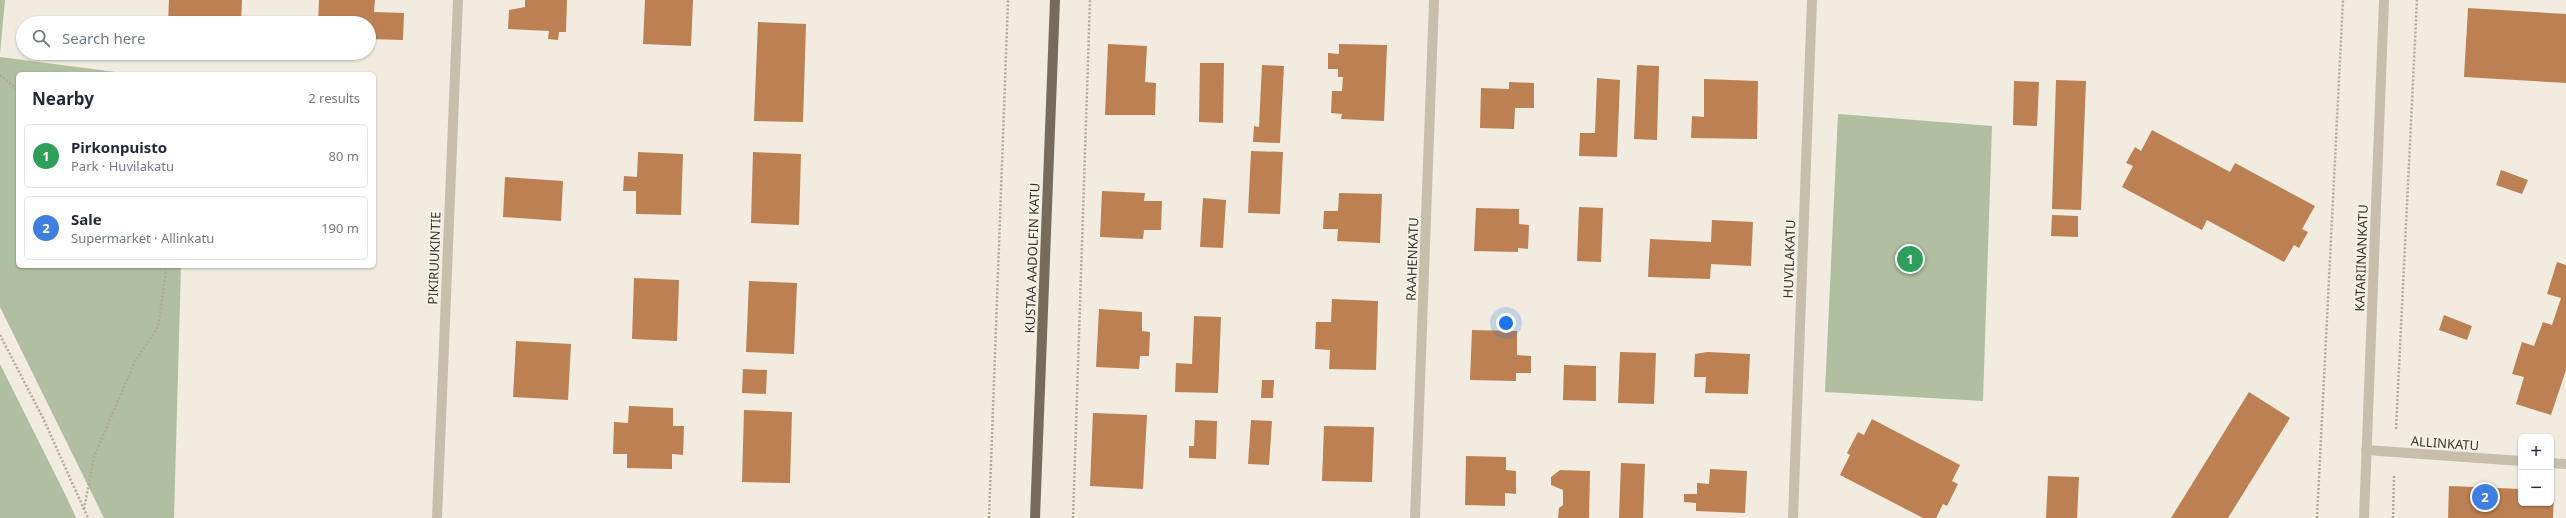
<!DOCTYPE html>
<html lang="en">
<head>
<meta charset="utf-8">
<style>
  body { margin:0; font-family:"Noto Sans",sans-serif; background:#f2f2f3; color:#1f2937 }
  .controls { position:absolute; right:12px; bottom:12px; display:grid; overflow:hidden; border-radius:6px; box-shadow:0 1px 3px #0004 }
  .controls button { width:36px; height:36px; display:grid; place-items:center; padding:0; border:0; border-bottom:1px solid #e0e1e3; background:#fff; color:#1f2937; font:20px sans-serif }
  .you { position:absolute; left:1506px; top:323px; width:14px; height:14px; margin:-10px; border:3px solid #fff; border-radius:50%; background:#1a73e8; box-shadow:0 0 0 6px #1a73e833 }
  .badge { display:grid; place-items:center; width:26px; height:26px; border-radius:50%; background:#db2777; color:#fff; font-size:13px; font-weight:700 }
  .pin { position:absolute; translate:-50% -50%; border:2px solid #fff; box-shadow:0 1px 4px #0006 }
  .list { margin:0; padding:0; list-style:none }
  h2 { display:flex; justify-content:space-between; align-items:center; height:52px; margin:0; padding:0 16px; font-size:17px }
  h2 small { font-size:13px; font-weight:400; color:#747a83 }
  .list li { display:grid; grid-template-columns:26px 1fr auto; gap:12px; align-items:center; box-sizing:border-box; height:64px; margin:0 8px 8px; padding:0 8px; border:1px solid #e0e1e3; border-radius:6px }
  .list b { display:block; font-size:15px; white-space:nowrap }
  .list p { margin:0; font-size:13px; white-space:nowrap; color:#747a83 }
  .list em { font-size:13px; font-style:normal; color:#747a83 }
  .icon { flex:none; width:22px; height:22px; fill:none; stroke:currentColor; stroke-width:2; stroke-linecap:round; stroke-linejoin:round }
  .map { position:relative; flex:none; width:2566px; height:518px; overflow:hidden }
  .search { position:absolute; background:#fff; box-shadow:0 1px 3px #0004; left:16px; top:16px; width:360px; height:44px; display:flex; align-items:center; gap:10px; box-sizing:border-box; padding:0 14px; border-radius:22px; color:#747a83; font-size:15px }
  .panel { position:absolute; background:#fff; box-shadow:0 1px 3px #0004; left:16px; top:72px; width:360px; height:196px; border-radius:6px }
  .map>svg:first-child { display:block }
  .green { fill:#afbfa0 }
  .building { fill:#bc8052 }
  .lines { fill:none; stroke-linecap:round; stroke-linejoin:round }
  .path { stroke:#b4a996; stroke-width:2.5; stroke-dasharray:2 2; stroke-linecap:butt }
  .minor { stroke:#c8beac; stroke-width:10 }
  .major { stroke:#776b5c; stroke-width:10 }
  .labels { text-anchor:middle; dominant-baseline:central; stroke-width:3; stroke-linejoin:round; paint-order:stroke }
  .street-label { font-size:13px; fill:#37302a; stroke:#f9f5eb }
</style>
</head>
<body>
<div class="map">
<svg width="2566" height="518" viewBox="0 0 2566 518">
  <rect width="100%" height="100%" fill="#f1ecdf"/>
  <!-- green -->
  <g class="green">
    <polygon points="0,0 5,0 0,54"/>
    <polygon points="0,57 131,74 18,74 18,266 181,266 174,518 104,518 0,307"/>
    <polygon points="1838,114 1992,126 1983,401 1825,392"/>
    <polygon points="0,364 67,498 76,518 0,518"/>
  </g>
  <!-- building -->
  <g class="building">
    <polygon points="169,0 242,0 241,23 168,23"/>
    <polygon points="319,0 375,0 374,12 404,13 403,40 369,39 369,23 318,23"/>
    <polygon points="525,0 567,0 566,32 559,32 558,40 548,39 549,31 508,29 509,10 525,7"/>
    <polygon points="645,0 693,0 691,46 643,44"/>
    <polygon points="2468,8 2566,14 2566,83 2464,77"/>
    <polygon points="758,22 806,24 803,122 754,121"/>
    <polygon points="1108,44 1147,46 1145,82 1156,83 1155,115 1105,115"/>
    <polygon points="1339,44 1387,45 1384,121 1341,119 1342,114 1331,113 1332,91 1342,91 1343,77 1338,77 1338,69 1328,69 1328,53 1339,54"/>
    <polygon points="1200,63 1224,63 1223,123 1199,122"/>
    <polygon points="1262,65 1284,66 1280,143 1253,142 1254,126 1259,127"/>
    <polygon points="1637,65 1659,66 1657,140 1634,139"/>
    <polygon points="1597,78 1620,80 1617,157 1579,156 1580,133 1595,133"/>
    <polygon points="1704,79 1758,81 1757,139 1691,138 1692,116 1704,117"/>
    <polygon points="2056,80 2086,81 2081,210 2052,209"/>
    <polygon points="2014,81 2039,82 2037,126 2013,125"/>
    <polygon points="1509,82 1534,83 1534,108 1515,108 1514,129 1480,128 1481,88 1509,89"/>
    <polygon points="2152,130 2230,172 2235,163 2315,206 2302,229 2308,232 2299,248 2294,245 2284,262 2207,220 2202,230 2122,187 2133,166 2126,163 2135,147 2141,151"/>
    <polygon points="1251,151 1283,152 1280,214 1248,213"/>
    <polygon points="638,152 683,154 681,215 636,214 636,191 623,191 624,176 637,177"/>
    <polygon points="753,152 801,154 799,225 751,223"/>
    <polygon points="2501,170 2528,180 2522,194 2496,185"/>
    <polygon points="505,177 563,181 561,221 503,217"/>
    <polygon points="1102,191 1145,193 1144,201 1162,201 1161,230 1144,230 1143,239 1100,237"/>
    <polygon points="1339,193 1382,194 1380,243 1337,241 1338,229 1323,229 1324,211 1338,211"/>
    <polygon points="1203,198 1226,200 1223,248 1200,247"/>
    <polygon points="1579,207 1603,208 1601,262 1577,261"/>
    <polygon points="1476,208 1519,209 1519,224 1529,225 1528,249 1518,248 1518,252 1474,251"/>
    <polygon points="2052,215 2078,216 2078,237 2051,236"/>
    <polygon points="1712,220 1753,222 1751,266 1711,264 1710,279 1648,277 1650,239 1711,242"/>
    <polygon points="2557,262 2566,265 2566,370 2551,415 2516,404 2524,377 2512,374 2522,342 2534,346 2543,322 2552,325 2561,298 2547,294"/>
    <polygon points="634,278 679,280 677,341 632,339"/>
    <polygon points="749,281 797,283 794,354 746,352"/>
    <polygon points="1332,299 1378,301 1376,370 1329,369 1330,350 1315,349 1316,322 1331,322"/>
    <polygon points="1099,309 1142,312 1142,331 1150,332 1149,356 1140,356 1139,369 1096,367"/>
    <polygon points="2444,315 2472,326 2467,340 2439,330"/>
    <polygon points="1194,316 1221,317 1218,393 1175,392 1176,363 1192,364"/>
    <polygon points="1472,330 1517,331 1517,355 1531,356 1531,373 1516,373 1516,381 1470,380"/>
    <polygon points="516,341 571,344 568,400 513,397"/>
    <polygon points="1620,352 1656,353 1654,404 1618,403"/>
    <polygon points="1707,352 1750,354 1748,394 1705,393 1706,377 1694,377 1695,354"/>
    <polygon points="1564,365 1596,366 1596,401 1563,400"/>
    <polygon points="743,369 767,370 766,394 742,393"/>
    <polygon points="1262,380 1274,380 1273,398 1261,398"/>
    <polygon points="2249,392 2290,418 2228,518 2171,518"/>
    <polygon points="629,406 673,408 673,426 684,426 683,455 672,454 672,469 627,468 627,454 613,454 614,422 628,423"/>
    <polygon points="744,410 792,412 790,483 742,482"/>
    <polygon points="1093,413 1147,415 1143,489 1090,486"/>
    <polygon points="1872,419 1960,465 1952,481 1958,484 1947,506 1943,504 1936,518 1923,518 1840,475 1850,455 1847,453 1858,432 1864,435"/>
    <polygon points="1195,420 1217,421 1216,459 1189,458 1189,446 1194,446"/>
    <polygon points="1251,420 1272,421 1269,465 1248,464"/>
    <polygon points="1324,426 1374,427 1372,482 1322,481"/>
    <polygon points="1466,456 1506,457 1506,470 1516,471 1516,494 1505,493 1505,506 1465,505"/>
    <polygon points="1621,463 1645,464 1643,518 1619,518"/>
    <polygon points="1710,469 1747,471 1745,513 1696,511 1696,503 1684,502 1684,494 1697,494 1697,483 1709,484"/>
    <polygon points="1560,470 1590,471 1589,518 1558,518 1559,508 1563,505 1563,490 1551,485 1551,477"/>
    <polygon points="2048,476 2079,477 2077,518 2046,518"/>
    <polygon points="2449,486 2521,489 2521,503 2551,503 2551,491 2554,491 2553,518 2448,518"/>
  </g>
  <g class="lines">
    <!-- path -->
    <g class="path">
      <polyline points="0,75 18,90"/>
      <polyline points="0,335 43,418 88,518"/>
      <polyline points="2396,429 2417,0"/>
      <polyline points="84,509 94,457 135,361 158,327 166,271 164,266"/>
      <polyline points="989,518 1008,0"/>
      <polyline points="1073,518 1090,0"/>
      <polyline points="2317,518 2343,0"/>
      <polyline points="2393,518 2394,476"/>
    </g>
    <!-- minor -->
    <g class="minor">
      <polyline points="2366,450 2521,461"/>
      <polyline points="2551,463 2566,464"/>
      <polyline points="437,518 458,0"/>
      <polyline points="1415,518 1434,0"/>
      <polyline points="1793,518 1812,0"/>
      <polyline points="2364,518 2384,0"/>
    </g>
    <!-- major -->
    <polyline class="major" points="1035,518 1055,0"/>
  </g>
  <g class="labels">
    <!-- street labels -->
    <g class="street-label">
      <text transform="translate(434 258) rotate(-88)">PIKIRUUKINTIE</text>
      <text transform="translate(1032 258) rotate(-88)">KUSTAA AADOLFIN KATU</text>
      <text transform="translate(2361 258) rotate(-88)">KATARIINANKATU</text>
      <text transform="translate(1412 259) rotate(-88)">RAAHENKATU</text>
      <text transform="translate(1789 259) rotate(-88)">HUVILAKATU</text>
      <text transform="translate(2445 443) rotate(4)">ALLINKATU</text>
    </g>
  </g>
</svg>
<div class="controls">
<button>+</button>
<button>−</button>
</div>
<div class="you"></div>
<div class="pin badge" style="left:1910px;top:259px;background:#2e9e5b">1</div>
<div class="pin badge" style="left:2485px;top:497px;background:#3f7fe0">2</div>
<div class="search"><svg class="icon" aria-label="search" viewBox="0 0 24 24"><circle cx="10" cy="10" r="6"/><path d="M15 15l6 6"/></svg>Search here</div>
<section class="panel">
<h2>Nearby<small>2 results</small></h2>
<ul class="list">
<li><span class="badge" style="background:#2e9e5b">1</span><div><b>Pirkonpuisto</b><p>Park · Huvilakatu</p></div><em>80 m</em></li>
<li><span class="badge" style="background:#3f7fe0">2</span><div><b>Sale</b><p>Supermarket · Allinkatu</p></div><em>190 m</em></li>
</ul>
</section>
</div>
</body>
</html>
